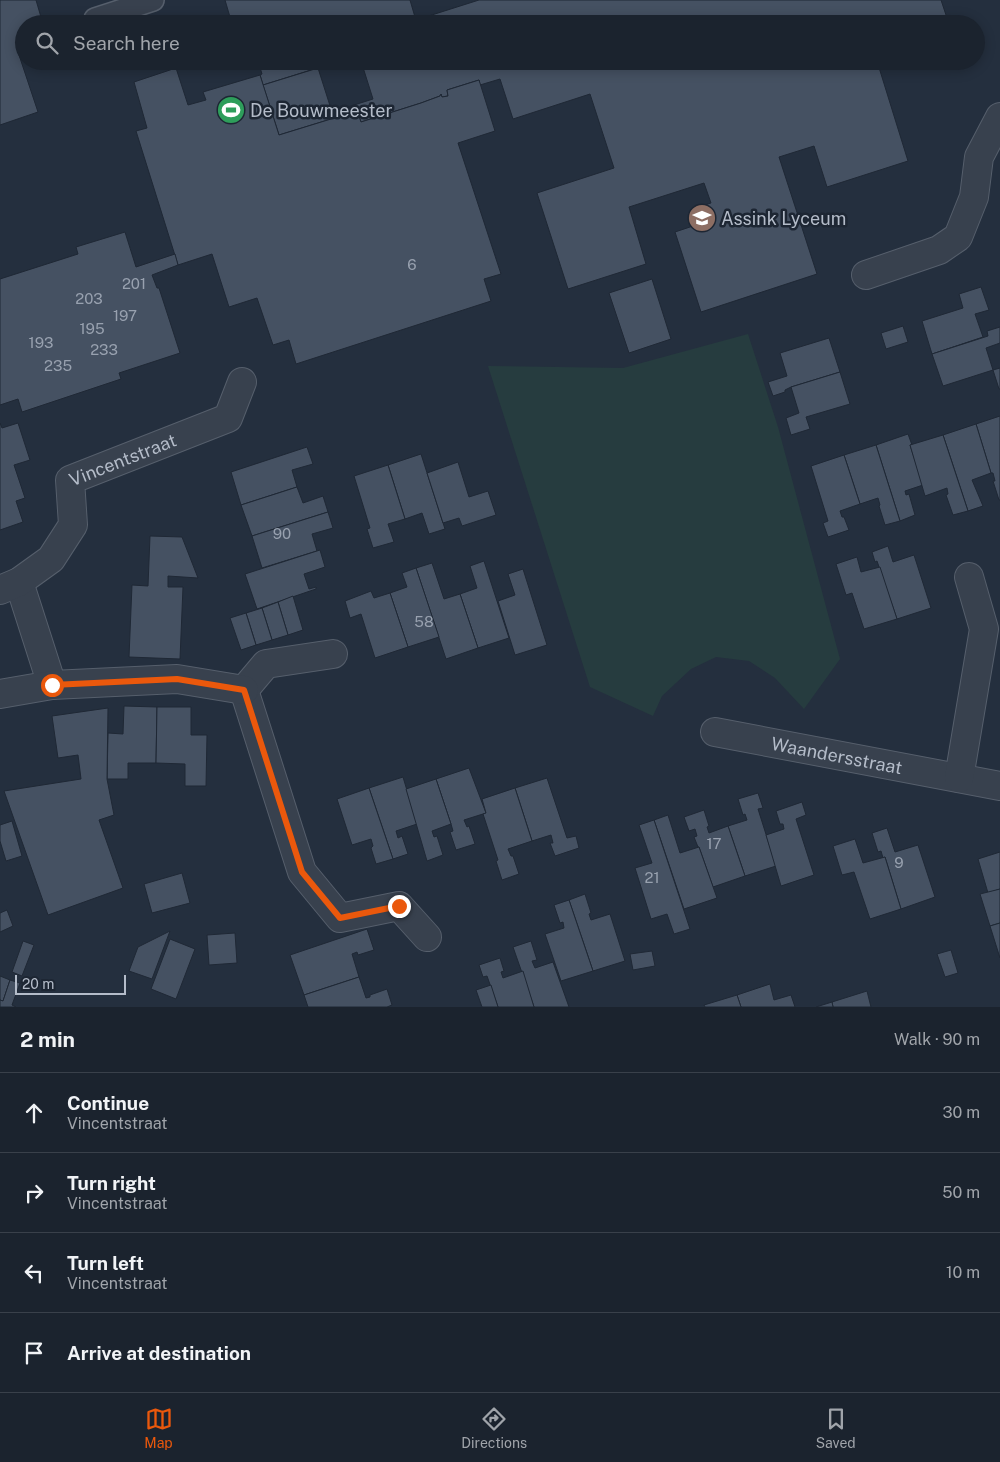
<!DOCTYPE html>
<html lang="en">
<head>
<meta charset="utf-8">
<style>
  body { margin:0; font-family:"Public Sans",sans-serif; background:#282f3a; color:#f1f3f6 }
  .scale { position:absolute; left:15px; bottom:12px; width:111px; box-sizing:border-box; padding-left:5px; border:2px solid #b4bcc9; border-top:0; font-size:14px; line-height:18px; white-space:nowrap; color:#b4bcc9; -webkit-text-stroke:4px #1d2633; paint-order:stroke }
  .stop { position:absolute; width:15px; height:15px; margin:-11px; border:4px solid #ea580c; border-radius:50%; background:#fff }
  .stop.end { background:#ea580c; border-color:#fff; box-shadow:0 1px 5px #0008 }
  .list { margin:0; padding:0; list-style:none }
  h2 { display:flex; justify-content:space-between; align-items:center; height:65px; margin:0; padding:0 20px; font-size:21px }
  h2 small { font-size:16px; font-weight:400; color:#a0a4aa }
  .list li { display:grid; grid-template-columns:32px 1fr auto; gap:15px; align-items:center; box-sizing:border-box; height:80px; padding:0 20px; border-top:1px solid #39404a }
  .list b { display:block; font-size:19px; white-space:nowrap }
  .list p { margin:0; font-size:16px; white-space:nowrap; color:#a0a4aa }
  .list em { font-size:16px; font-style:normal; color:#a0a4aa }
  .icon { flex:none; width:28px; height:28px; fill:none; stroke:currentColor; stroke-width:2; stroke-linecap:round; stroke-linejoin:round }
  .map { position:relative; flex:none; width:1000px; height:1007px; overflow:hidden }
  .search { position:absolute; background:#1b232e; box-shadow:0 2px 12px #0003; left:15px; right:15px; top:15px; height:55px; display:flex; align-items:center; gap:12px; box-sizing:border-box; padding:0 18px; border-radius:28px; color:#a0a4aa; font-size:19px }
  .sheet { height:385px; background:#1b232e }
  nav { display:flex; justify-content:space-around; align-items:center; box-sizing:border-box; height:70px; border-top:1px solid #39404a; background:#1b232e; font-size:14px; color:#a0a4aa }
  nav a { display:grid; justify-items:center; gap:2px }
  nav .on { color:#ea580c }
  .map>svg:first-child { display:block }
  .green { fill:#263c3f }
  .building { fill:#455162; stroke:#1f2835 }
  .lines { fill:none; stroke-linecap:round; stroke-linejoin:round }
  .service-casing { stroke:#565f6c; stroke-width:24 }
  .minor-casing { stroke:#565f6c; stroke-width:30 }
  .service { stroke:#38414e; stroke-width:21 }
  .minor { stroke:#38414e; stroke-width:28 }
  .route { stroke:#ea580c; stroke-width:6 }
  .labels { text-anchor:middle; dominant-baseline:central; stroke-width:5; stroke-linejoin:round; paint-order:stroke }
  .number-label { font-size:15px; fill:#98a1af }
  .poi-label { font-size:18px; fill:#b4bcc9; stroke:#1d2633; text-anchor:start }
  .street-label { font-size:18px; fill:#b4bcc9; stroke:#1d2633 }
</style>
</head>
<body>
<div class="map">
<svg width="1000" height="1007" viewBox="0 0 1000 1007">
  <rect width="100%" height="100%" fill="#242f3e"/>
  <!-- green -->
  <polygon class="green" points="748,334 778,427 840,659 804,709 775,678 749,661 716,657 691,669 662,696 653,716 590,687 488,366 623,368"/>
  <!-- building -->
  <g class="building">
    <polygon points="0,0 36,0 43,24 24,24 24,54 19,55 38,112 0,125"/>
    <polygon points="225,0 410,0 417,24 232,24"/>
    <polygon points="479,0 941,0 948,21 941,24 417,24 416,20"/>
    <polygon points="258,61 340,61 263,85 260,75 262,74"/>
    <polygon points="361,61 877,61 908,161 827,187 814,146 779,157 817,274 701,312 675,232 696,225 691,209 711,203 704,183 629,207 646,264 568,289 537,193 614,168 590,94 513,119 500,79 480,85 479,80 447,90 448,96 442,97 441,94 440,96 421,103 361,122 357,111 279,135 263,85 318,68 332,112 373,99"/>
    <polygon points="176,68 188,105 206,100 203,92 260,75 279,135 357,111 361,122 421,103 440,96 441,94 442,97 448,96 447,90 479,80 495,131 458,143 501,274 484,279 491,301 296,364 289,340 273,345 257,298 229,307 212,254 178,265 136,131 147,128 134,82"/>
    <polygon points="125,232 136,267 175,254 178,265 152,275 157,288 159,288 180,353 119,373 121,379 22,412 18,399 0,405 0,279 78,254 76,247"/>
    <polygon points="652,279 671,339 629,353 609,293"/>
    <polygon points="981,287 989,310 975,314 983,337 932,354 922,321 963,308 959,294"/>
    <polygon points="903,326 908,342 886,349 881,333"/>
    <polygon points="1000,327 1000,343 986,348 993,370 943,386 932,354 988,336 987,331"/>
    <polygon points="829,338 840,372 791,387 785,390 785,392 773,396 768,382 787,376 780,353"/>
    <polygon points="1000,368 1000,389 999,389 993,370"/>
    <polygon points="840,372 850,404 806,417 810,429 791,435 786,418 799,413 791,387"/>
    <polygon points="1000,416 1000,500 999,500 993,481 995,481 993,473 991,473 976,424"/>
    <polygon points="0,423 2,428 18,423 30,460 14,465 25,498 16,501 23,522 0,530"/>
    <polygon points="976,424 991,473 972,480 983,506 968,511 943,435"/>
    <polygon points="908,434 912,445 910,445 923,485 905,491 906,495 909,494 915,515 900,521 876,445"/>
    <polygon points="943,435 968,511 953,515 946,495 948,494 947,488 925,496 910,445"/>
    <polygon points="876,445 900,521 885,525 879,506 880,505 878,498 860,504 844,455"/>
    <polygon points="307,447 313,464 292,470 297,487 241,505 231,472"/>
    <polygon points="421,454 445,529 429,534 422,513 405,519 388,465"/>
    <polygon points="844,455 860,504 840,511 842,517 844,517 849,530 828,537 823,523 828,521 811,466"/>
    <polygon points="458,462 469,497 488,491 496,515 462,526 459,518 443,523 427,473"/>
    <polygon points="388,465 405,519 388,524 394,542 373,548 367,529 370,528 354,476"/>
    <polygon points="297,487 303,503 323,496 328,512 252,536 241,505"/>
    <polygon points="328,512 333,528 312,534 317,551 262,568 252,536"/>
    <polygon points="150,536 182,537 198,578 168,576 168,587 183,587 180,659 129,657 132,585 148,586"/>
    <polygon points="888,546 893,562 914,555 931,608 897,619 877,561 875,562 872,552"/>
    <polygon points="320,550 325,567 304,574 309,589 316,587 316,589 257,609 245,574"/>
    <polygon points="857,557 861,572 880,567 897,619 864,629 852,593 846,595 836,564"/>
    <polygon points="484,561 509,638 478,648 460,594 477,588 470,566"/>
    <polygon points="432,563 444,599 460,594 478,648 446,659 416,568"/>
    <polygon points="416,568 439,637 408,647 390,593 407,587 402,573"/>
    <polygon points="523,569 547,645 515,655 498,601 515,595 508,574"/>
    <polygon points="371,591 374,598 390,593 408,647 375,658 361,614 350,618 345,601"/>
    <polygon points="293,596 303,630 288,635 278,602"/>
    <polygon points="278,602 288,635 272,640 262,608"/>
    <polygon points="262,608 272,640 256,645 246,613"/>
    <polygon points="246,613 256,645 241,650 230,618"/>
    <polygon points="124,706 157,707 156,763 128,763 128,779 107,779 108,733 123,734"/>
    <polygon points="157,707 191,707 191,735 207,735 206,786 185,786 185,764 156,763"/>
    <polygon points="108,708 107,779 114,815 99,820 123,888 48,915 4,791 81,779 78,755 58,758 52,716"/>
    <polygon points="469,768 486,813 464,820 467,827 469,826 475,844 456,850 450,832 453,831 451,824 436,779"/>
    <polygon points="403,777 417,824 396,831 398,838 402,836 408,854 393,859 369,788"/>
    <polygon points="547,778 567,838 576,836 579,848 555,856 550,843 553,843 551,835 532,841 515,788"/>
    <polygon points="436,779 451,824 432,831 434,837 437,836 443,855 427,861 406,789"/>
    <polygon points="369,788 393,859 376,864 371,848 373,846 371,839 352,845 337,799"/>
    <polygon points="515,788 532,841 508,849 511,856 513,856 519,874 502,880 496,861 498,860 483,814 486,813 482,799"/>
    <polygon points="758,793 763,808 758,809 776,866 745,876 728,826 747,820 745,814 743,815 738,799"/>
    <polygon points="802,802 806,815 796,819 814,875 781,886 766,835 784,829 783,824 780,824 776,811"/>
    <polygon points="704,810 709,826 707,827 709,833 728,826 745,876 713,887 699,847 698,847 694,837 697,836 695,829 689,831 684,817"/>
    <polygon points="668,815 680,853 699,847 717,898 684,909 654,820"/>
    <polygon points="654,820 690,929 674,934 667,914 651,919 635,868 652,863 639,825"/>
    <polygon points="12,821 22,856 6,861 0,841 0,825"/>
    <polygon points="887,828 895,852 918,845 935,897 901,909 885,857 883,858 881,851 878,852 872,833"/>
    <polygon points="855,839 863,863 885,857 901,909 870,919 854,872 842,875 833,846"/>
    <polygon points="1000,852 1000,889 988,893 978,859"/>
    <polygon points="182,873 190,903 152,913 144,884"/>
    <polygon points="1000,889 1000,923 990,926 980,894"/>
    <polygon points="585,894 591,913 589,914 591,920 610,914 625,961 593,971 569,900"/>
    <polygon points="569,900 593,971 561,981 545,934 564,928 563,922 560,923 554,905"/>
    <polygon points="7,910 13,926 0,932 0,913"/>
    <polygon points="1000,923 1000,958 990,926"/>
    <polygon points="367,929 374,950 358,955 357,952 352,954 359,977 304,995 290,955"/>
    <polygon points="170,931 152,979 129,971 138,947"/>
    <polygon points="235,933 237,963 209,965 207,935"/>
    <polygon points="170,939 195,949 176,999 151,989"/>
    <polygon points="23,941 34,945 22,976 12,972"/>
    <polygon points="531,941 537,960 532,961 535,968 553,962 569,1007 534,1007 513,947"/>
    <polygon points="951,950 958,973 945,977 937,954"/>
    <polygon points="652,951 655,966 633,970 630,954"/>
    <polygon points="500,958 504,971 501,972 503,978 523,971 534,1007 498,1007 487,976 483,977 479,965"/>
    <polygon points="0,976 10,980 3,1001 0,1000"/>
    <polygon points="359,977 366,998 370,997 370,995 387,989 392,1005 387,1007 308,1007 304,995"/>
    <polygon points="10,980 20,983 12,1005 16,1007 0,1007 0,1000 3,1001"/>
    <polygon points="770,984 774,1000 791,995 795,1007 741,1007 737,995"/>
    <polygon points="491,985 498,1007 482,1007 476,990"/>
    <polygon points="867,991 871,1007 833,1007 832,1002"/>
    <polygon points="737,995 741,1007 705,1007 704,1005"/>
    <polygon points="832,1002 833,1007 816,1007"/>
  </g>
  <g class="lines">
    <defs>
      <polyline id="service" points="95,19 153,0"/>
      <g id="minor">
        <polyline points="866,275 939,250 958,237 974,197 979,157 1000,117"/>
        <polyline points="19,582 52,685"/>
        <path id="s1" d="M0,590L19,582L51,559L73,525L70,480L228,418L242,382"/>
        <polyline points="244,690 302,872 340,918 399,906 427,937"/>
        <polyline points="244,690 266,664 333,654"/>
        <polyline points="0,694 52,685 177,679 244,690"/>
        <path id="s2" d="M715,732L1000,786"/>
        <polyline points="959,778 984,629 969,577"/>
      </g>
    </defs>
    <!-- service casing -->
    <use href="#service" class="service-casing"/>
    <!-- minor casing -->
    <use href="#minor" class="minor-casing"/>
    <!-- service -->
    <use href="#service" class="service"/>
    <!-- minor -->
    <use href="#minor" class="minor"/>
  </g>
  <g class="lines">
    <!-- route -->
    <polyline class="route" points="52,685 177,679 244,690 302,872 340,918 399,906"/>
  </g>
  <!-- icons -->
  <defs>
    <symbol id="stadium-disc" viewBox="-11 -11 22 22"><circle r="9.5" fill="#2e9e5b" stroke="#1d2633"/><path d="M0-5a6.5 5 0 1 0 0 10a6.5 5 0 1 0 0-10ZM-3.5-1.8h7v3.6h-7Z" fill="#fff"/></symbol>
    <symbol id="school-disc" viewBox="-11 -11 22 22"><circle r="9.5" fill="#8d6e63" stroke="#1d2633"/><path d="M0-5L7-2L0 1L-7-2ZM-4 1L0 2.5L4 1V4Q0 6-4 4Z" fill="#fff"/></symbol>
  </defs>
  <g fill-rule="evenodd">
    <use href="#stadium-disc" x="215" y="94" width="32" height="32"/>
    <use href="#school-disc" x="686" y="202" width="32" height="32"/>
  </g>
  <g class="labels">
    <!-- number labels -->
    <g class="number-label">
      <text x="412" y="264">6</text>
      <text x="134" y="283">201</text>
      <text x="89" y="298">203</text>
      <text x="125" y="315">197</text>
      <text x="92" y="328">195</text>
      <text x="41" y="342">193</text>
      <text x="104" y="349">233</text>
      <text x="58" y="365">235</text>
      <text x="282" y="533">90</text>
      <text x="424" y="621">58</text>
      <text x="714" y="843">17</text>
      <text x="899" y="862">9</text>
      <text x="652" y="877">21</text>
    </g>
    <!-- poi labels -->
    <g class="poi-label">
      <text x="250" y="110">De Bouwmeester</text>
      <text x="721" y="218">Assink Lyceum</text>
    </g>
    <!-- street labels -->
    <g class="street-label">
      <text stroke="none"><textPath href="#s1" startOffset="202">Vincentstraat</textPath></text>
      <text stroke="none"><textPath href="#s2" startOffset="124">Waandersstraat</textPath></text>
    </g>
  </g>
</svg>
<div class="scale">20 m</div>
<div class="stop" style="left:52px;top:685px"></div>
<div class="stop end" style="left:399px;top:906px"></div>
<div class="search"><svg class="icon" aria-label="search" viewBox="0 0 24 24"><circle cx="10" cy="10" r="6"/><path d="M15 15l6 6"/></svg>Search here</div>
</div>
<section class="sheet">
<h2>2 min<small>Walk · 90 m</small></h2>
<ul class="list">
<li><svg class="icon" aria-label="ahead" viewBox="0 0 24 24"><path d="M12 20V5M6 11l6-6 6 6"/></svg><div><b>Continue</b><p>Vincentstraat</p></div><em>30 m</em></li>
<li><svg class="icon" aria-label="right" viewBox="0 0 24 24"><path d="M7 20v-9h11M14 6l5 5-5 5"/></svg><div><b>Turn right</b><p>Vincentstraat</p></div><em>50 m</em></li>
<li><svg class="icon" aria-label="left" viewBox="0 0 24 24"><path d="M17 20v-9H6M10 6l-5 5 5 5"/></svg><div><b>Turn left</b><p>Vincentstraat</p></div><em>10 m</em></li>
<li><svg class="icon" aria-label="arrive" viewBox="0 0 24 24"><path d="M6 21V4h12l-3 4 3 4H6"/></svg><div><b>Arrive at destination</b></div></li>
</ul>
</section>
<nav>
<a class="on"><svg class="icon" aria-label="map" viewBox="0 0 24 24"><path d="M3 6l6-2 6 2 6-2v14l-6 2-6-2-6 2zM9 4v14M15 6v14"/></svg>Map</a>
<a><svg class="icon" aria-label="directions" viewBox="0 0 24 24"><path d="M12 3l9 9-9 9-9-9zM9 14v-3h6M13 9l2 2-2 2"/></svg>Directions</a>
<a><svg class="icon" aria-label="saved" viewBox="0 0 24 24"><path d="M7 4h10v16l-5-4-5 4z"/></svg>Saved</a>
</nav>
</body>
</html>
